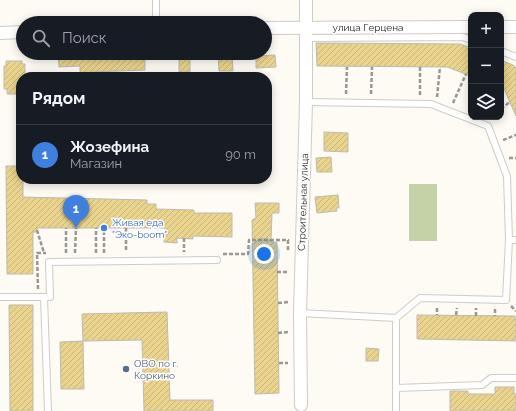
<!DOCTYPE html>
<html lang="ru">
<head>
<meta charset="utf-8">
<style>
  body { margin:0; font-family:Raleway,sans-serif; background:#242831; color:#f1f3f6 }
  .controls { position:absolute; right:12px; top:12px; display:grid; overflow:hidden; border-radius:8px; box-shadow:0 2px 10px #0003 }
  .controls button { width:36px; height:36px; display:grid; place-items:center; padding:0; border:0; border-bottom:1px solid #363941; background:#171b24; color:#f1f3f6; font:20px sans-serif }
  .you { position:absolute; left:264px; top:254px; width:14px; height:14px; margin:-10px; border:3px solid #fff; border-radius:50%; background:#1a73e8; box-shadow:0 0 0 6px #1a73e833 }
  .badge { display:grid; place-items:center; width:26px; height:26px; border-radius:50%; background:#db2777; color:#fff; font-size:13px; font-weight:700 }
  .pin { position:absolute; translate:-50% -33px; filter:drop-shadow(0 1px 2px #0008) }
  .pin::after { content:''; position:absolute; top:21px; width:14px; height:12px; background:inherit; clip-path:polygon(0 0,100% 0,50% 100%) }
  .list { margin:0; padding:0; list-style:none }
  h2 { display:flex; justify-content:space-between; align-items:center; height:52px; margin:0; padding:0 16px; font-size:17px }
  h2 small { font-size:13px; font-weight:400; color:#9ea1a6 }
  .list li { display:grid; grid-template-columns:26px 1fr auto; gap:12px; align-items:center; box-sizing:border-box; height:60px; padding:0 16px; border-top:1px solid #363941 }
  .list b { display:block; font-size:15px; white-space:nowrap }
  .list p { margin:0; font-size:13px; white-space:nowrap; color:#9ea1a6 }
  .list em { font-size:13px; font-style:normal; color:#9ea1a6 }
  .icon { flex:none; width:22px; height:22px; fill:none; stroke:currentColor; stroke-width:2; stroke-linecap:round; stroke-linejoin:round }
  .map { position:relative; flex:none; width:516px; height:411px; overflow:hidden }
  .search { position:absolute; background:#171b24; box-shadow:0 2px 10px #0003; left:16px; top:16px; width:256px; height:44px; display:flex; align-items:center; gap:10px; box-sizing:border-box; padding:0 14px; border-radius:22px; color:#9ea1a6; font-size:15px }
  .panel { position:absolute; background:#171b24; box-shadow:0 2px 10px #0003; left:16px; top:72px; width:256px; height:112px; border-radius:16px }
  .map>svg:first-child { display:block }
  .garden { fill:#c5d2a8 }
  .building { fill:url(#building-hatch); stroke:#bdbab3 }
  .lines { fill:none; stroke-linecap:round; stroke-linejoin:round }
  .service-casing { stroke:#ceccc5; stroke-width:8 }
  .minor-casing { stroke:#ceccc5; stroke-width:14 }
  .path { stroke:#989791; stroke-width:2.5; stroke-dasharray:4 2; stroke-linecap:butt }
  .service { stroke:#fff; stroke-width:6 }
  .minor { stroke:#fff; stroke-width:12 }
  .shop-dot { fill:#3f7fe0; stroke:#fff; stroke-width:1.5 }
  .service-dot { fill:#5c6f8a; stroke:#fff; stroke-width:1.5 }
  .labels { text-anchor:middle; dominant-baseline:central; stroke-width:3; stroke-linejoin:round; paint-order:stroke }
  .street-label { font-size:10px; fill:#292825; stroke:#fff }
  .shop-label { font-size:10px; fill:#366cbe; stroke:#fff; text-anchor:start }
  .service-label { font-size:10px; fill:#4e5e75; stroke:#fff; text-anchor:start }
</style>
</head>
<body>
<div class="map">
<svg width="516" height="411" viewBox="0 0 516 411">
  <defs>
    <pattern id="building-hatch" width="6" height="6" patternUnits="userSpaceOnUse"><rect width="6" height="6" fill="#e9d38d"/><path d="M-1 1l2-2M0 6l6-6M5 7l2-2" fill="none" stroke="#c8b57a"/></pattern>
  </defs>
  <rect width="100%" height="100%" fill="#fdfbf3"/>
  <!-- garden -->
  <rect class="garden" x="409" y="184" width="28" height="57"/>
  <!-- building -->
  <g class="building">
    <polygon points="316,43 460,44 471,48 471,76 447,67 317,66"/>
    <polygon points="58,53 145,53 145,70 92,72 92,74 80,74 80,66 59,67"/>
    <rect x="179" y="53" width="11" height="19"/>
    <polygon points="218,53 232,53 233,71 219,71"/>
    <polygon points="275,55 276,67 256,68 256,56"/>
    <polygon points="501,60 513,65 516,68 516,116 504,89 501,88"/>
    <polygon points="6,61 22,61 22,64 25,64 25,77 21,77 21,94 7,94 7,89 4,89 4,66 6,66"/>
    <polygon points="324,132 348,133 348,152 324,151"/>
    <polygon points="331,157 332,172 317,172 316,158"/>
    <polygon points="6,166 21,166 21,179 23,179 23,197 147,200 147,204 156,204 156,209 194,210 194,213 232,213 232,237 193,236 193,239 177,238 177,243 164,242 165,228 37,228 37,232 33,232 33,274 7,274"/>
    <polygon points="338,195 339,208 336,208 337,211 317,213 315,197"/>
    <polygon points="255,203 279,203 279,213 272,213 271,242 277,242 279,393 255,394 252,220 256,218"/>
    <polygon points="9,305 33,305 33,411 10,411"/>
    <polygon points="167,312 170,400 213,400 213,411 144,411 142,340 83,341 82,314"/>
    <polygon points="417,315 515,316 515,319 516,319 516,341 417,339"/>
    <polygon points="83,341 84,389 61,389 60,342"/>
    <polygon points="366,348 379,349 378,361 366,361"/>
    <polygon points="495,387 514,387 514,394 516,394 516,411 450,411 450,391 468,391 468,394 495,394"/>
  </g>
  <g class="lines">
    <defs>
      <g id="service">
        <polyline points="156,0 156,23"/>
        <polyline points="306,38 463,37 471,40"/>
        <polyline points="501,51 516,57"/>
        <polyline points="306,102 431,104 488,126 507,176 509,240 516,240"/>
        <polyline points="0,297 50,297 49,262 217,260"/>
        <polyline points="44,297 48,411"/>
        <polyline points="300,313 396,318"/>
        <polyline points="396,388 482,385 491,378 516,378"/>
        <polyline points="396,411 396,318 420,298 506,300 509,240"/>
      </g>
      <g id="minor">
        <polyline points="501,27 516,27"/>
        <polyline points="265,28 471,27"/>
        <polyline points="0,33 23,32"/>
        <polyline points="301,405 300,313 306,102 306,0"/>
      </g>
    </defs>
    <!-- service casing -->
    <use href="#service" class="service-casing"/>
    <!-- minor casing -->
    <use href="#minor" class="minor-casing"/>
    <!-- path -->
    <g class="path">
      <polyline points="420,67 420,95"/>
      <polyline points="346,94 347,67"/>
      <polyline points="371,94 372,67"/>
      <polyline points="437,97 440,67"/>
      <polyline points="453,103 466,74"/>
      <polyline points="501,109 510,102"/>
      <polyline points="503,140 516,135"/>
      <polyline points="509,158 516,158"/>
      <polyline points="126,228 126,252"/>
      <polyline points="37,230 44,253"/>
      <polyline points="184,238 184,252"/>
      <polyline points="66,253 66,228"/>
      <polyline points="75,253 76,228"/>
      <polyline points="96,253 96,228"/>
      <polyline points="104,253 104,228"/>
      <polyline points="223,254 248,254 249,240 288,240 288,251"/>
      <polyline points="277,272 288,272"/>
      <polyline points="38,289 37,253 46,253"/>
      <polyline points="278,303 289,302"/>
      <polyline points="511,306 516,311"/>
      <polyline points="437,308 437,315"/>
      <polyline points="495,309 495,316"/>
      <polyline points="456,315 457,308"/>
      <polyline points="476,316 476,308"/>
      <polyline points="278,333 288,332"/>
      <polyline points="279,363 288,363"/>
    </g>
    <!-- service -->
    <use href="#service" class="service"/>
    <!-- minor -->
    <use href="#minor" class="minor"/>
  </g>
  <!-- markers -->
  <circle class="shop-dot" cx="104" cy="228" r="4"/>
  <circle class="service-dot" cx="126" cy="369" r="4"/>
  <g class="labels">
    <!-- street labels -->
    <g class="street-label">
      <text x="368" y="27">улица Герцена</text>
      <text transform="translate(303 202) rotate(-88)">Строительная улица</text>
    </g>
    <!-- shop labels -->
    <g class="shop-label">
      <text x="112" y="222">Живая еда<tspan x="112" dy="12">"Эко-boom"</tspan></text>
    </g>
    <!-- service labels -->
    <g class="service-label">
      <text x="134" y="363">ОВО по г.<tspan x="134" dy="12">Коркино</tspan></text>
    </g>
  </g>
</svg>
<div class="controls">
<button>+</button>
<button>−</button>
<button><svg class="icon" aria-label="layers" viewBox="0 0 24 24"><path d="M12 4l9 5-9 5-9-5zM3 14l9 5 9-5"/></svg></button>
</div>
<div class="you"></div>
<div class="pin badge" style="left:76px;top:228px;background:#3f7fe0">1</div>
<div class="search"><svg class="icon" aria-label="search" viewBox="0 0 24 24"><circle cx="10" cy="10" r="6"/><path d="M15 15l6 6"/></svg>Поиск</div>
<section class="panel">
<h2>Рядом<small></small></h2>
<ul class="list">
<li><span class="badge" style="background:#3f7fe0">1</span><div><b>Жозефина</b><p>Магазин</p></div><em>90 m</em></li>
</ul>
</section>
</div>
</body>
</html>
